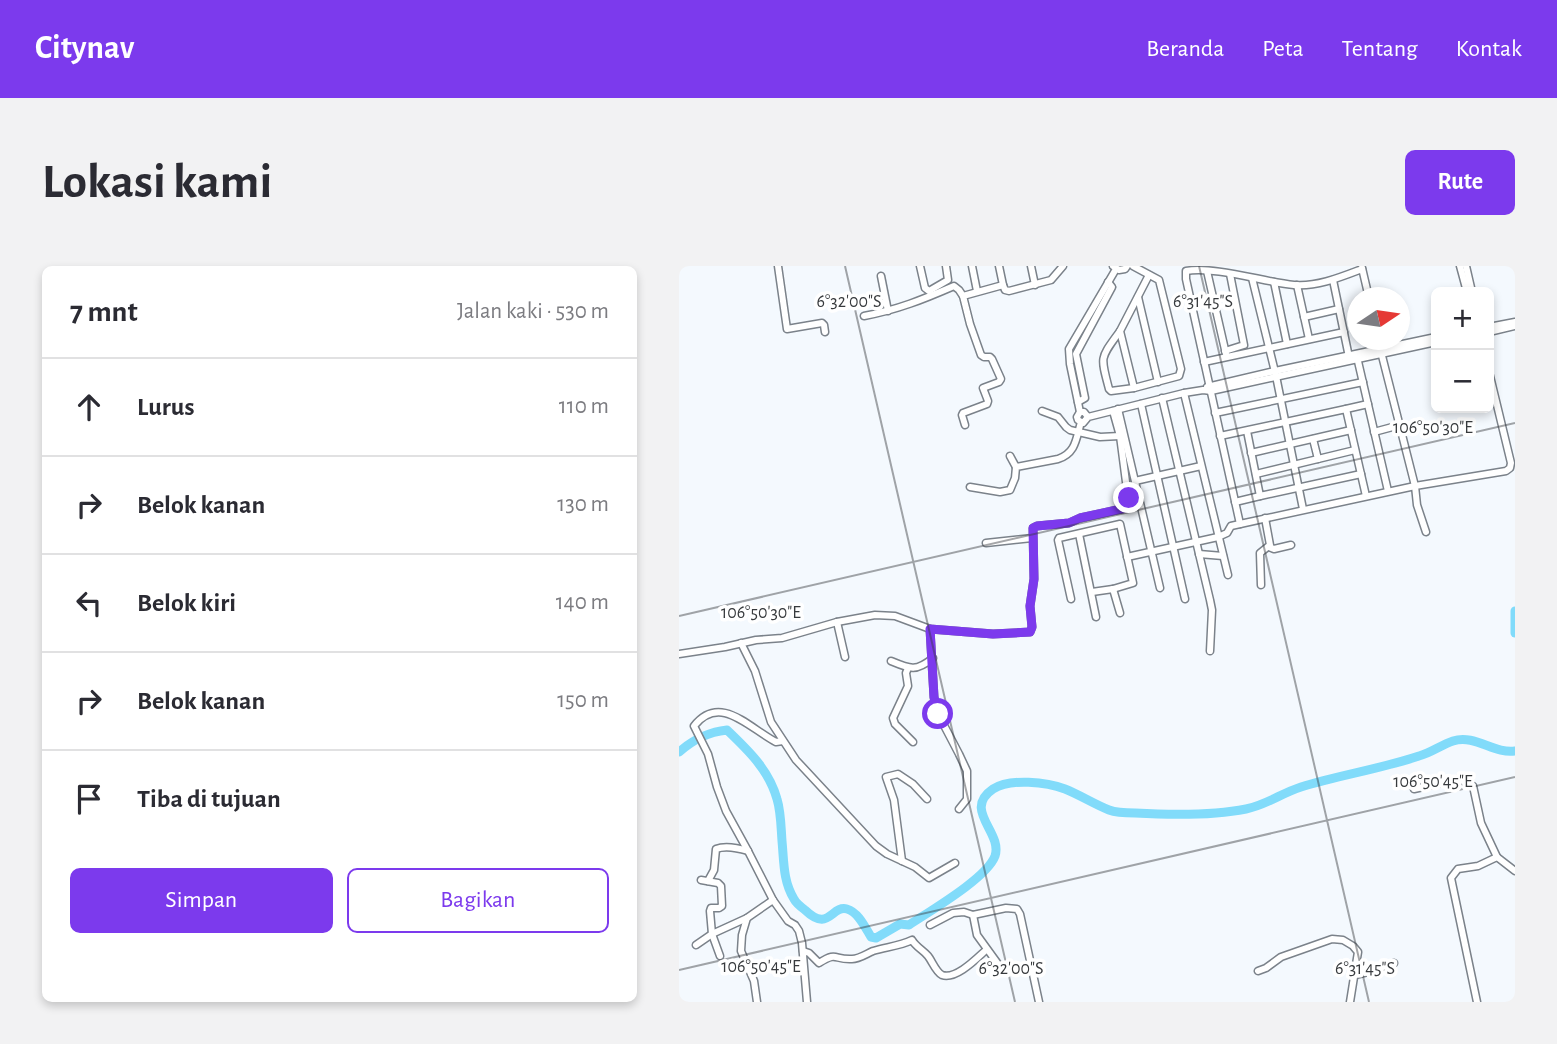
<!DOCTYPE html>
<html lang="id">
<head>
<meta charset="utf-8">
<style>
  body { margin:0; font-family:"Alegreya Sans",sans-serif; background:#f2f2f3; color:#2b2b33 }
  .controls { position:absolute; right:21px; top:21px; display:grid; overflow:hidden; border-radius:10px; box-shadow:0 4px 10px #0003 }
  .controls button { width:63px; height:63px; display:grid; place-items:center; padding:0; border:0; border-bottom:2px solid #e1e1e2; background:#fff; color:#2b2b33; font:35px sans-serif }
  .compass { position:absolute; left:668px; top:21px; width:63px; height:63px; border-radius:50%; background:#fff; box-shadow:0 4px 10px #0003; rotate:77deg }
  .stop { position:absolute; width:21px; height:21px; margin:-16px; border:5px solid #7c3aed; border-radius:50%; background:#fff }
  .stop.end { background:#7c3aed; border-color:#fff; box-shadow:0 2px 7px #0008 }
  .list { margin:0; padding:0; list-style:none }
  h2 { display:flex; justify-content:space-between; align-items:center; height:91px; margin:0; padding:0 28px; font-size:30px }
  h2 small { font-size:23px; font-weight:400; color:#7c7c81 }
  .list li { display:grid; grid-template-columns:46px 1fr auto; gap:21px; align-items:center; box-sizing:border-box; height:98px; padding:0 28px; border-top:2px solid #e1e1e2 }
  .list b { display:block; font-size:26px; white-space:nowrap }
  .list em { font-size:23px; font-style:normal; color:#7c7c81 }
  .actions { display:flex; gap:14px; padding:21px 28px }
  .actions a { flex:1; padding:16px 0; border:2px solid #7c3aed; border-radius:10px; text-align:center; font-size:24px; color:#7c3aed }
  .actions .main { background:#7c3aed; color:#fff }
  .icon { flex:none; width:38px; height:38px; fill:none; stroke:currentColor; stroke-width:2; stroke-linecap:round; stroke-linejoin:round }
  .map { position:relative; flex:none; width:836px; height:736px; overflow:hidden; border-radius:10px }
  header { display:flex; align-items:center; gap:42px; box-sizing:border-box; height:98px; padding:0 35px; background:#7c3aed; color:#fff }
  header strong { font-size:33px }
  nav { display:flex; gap:38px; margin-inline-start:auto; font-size:24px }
  .intro { display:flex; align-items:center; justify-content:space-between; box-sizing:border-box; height:168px; padding:0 42px }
  h1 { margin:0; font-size:49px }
  .button { padding:18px 32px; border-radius:10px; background:#7c3aed; color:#fff; font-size:24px; font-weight:700 }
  main { display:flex; gap:42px; padding:0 42px }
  aside { flex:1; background:#fff; border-radius:10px; box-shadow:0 4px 10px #0003 }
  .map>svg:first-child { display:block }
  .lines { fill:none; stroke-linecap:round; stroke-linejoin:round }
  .river { stroke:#81dbfa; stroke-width:9 }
  .minor-casing { stroke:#7b828a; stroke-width:9 }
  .minor { stroke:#fff; stroke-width:6 }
  .route { stroke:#7c3aed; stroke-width:9 }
  .ticks { fill:none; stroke:#373a3d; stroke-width:2; stroke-opacity:0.45 }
  .ticks-label { font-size:18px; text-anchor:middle; fill:#373a3d; stroke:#fff; stroke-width:7; stroke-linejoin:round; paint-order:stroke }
</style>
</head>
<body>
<header>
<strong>Citynav</strong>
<nav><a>Beranda</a><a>Peta</a><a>Tentang</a><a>Kontak</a></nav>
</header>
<div class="intro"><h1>Lokasi kami</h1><a class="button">Rute</a></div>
<main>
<aside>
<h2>7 mnt<small>Jalan kaki · 530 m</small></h2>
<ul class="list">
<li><svg class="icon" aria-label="ahead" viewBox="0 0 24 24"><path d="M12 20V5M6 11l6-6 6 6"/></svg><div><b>Lurus</b></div><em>110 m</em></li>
<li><svg class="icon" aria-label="right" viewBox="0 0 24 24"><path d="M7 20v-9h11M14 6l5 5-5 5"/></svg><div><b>Belok kanan</b></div><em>130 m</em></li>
<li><svg class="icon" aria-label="left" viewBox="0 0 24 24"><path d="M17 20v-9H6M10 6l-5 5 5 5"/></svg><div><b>Belok kiri</b></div><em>140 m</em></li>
<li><svg class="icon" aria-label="right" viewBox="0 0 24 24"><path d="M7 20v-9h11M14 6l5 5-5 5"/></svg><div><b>Belok kanan</b></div><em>150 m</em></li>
<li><svg class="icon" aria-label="arrive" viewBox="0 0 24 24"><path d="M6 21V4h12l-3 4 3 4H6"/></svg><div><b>Tiba di tujuan</b></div></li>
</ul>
<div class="actions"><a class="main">Simpan</a><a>Bagikan</a></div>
</aside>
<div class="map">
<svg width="836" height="736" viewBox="0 0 836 736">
  <rect width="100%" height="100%" fill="#f4f9fe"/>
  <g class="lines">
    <!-- river -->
    <g class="river">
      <polyline points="836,345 836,367"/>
      <path d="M0,486C15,473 29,466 48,464C69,484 90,504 98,533C102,546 102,562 103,575C105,596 104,615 115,633C117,637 122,641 126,644C150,667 152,639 168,643C179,646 186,661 192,671L197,672L221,658L230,659C251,645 308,612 316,590C324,566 283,544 314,523C331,512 368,516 386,523C401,529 415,538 430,544C438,547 448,547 456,547C492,549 532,550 567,543C587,539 603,527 622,521C661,509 701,503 740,490C752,487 762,479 774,475C796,468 815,488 836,485"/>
    </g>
    <defs>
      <g id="minor">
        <polyline points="99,0 108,63 143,57 145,59 146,66"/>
        <polyline points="241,0 246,22 250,25 269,14 267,0"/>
        <polyline points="293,0 298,25"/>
        <polyline points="320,0 324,19"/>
        <polyline points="352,0 356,19"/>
        <polyline points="434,0 440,4 446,3 448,0"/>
        <polyline points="781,0 788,26"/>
        <polyline points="787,0 793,26"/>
        <polyline points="683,2 690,32"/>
        <polyline points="528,5 547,88"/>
        <polyline points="202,10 209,45"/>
        <polyline points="573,12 597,110 624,243"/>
        <polyline points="654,14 670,91"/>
        <polyline points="595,16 608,78"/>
        <polyline points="618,19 630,73"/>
        <polyline points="284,30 291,58 302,89 305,91 311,91 313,93 322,113 320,116 304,122 309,135 308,138 284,147 283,149 286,159"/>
        <polyline points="459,31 479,116"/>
        <path d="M185,50C218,44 245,33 275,20L280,24L284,30L324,19L326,24L330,25L372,14L384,0"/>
        <polyline points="625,51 660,43"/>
        <polyline points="810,61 836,56"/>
        <path d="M441,65C421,93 421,89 430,123L432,125L455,122L500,110L502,103L480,14L454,0"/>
        <polyline points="810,66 836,60"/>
        <polyline points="699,74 736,220 738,239 747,266"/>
        <polyline points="546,85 565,79 551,8"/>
        <polyline points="678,91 709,225"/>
        <polyline points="525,96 665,66"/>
        <polyline points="528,121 596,105 757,71"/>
        <polyline points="455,122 441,65 470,9"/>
        <polyline points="505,127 549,309"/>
        <polyline points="483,132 531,334 533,344 531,385"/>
        <polyline points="399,136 406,132 397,88 433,21 429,16"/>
        <polyline points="462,138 506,333"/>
        <polyline points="439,143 481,322"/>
        <polyline points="667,143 689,138"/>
        <polyline points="363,145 379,151 387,161 391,164 421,171 441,170"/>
        <polyline points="401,146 391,98 390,83 437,3"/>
        <polyline points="536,147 684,116"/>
        <polyline points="409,151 405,146 401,146 398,151 399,154 404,157 409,151 505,127 524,124 532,125 757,76"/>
        <polyline points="568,165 581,230 682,208"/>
        <polyline points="695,166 721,159"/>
        <polyline points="541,170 667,143 687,230"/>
        <polyline points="634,173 639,193"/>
        <polyline points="572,187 672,164"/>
        <polyline points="331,190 337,201"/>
        <polyline points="577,208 676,184"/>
        <polyline points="456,215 522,200"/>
        <path d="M291,221L321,226L331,224L336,212L337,201L379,193C397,187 397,173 402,156"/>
        <polyline points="556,236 581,230"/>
        <path d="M561,258L507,13V5C536,0 585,16 615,19C638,21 662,11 683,3"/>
        <polyline points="400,268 417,351"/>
        <polyline points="307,277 353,272"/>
        <polyline points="590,281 595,283 612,279"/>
        <polyline points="520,288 544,290"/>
        <polyline points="448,291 539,271 548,267 552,260 561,258 736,220 827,205 831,202 832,197 810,106"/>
        <polyline points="582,319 581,287 591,279 586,252"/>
        <polyline points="434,323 441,347"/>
        <polyline points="392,333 379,274 380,272 441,258 454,317 434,323 413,326"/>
        <polyline points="158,356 166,391"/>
        <polyline points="251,363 255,431 257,444 280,488 288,505 288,533 280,543"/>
        <polyline points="62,377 76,405 92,456 117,494 197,580 208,588 236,601 250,612 276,597"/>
        <polyline points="0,388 46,381 77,374 103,372 158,356 196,349 216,350 251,363 314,368 351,366 353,361 351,340 355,313 354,262 358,260 390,257 401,252 447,242 450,239 441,170 434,145"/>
        <path d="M212,395C231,403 237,406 254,392"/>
        <polyline points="229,402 227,407 229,420 214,452 216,458 234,476"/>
        <path d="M104,475L97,476C70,462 41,427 15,460L29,488L38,521L47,545L69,585L94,634L109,655L116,659L120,665L123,677L128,736"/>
        <polyline points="735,523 780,513 794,520 802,557 818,591 799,600 779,603 772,612 798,736"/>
        <polyline points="818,591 836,605"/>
        <polyline points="223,595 215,534 207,511 219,508 234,518 248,533"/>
        <polyline points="22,614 39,617 42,620 43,640 40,642 32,642 31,645 33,668 41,690"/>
        <path d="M29,615L35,604L37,583C47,579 59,582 69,585"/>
        <polyline points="294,649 298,669 319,698"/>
        <polyline points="251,659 274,647 285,646 294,649 327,642 338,643 341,648 360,736"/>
        <polyline points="17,679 33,668 68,652"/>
        <path d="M124,685L130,687L140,697C159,685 154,694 173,693C180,693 187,688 194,685C207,681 221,680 233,674C237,681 244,684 249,690C253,695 257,706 263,709C277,714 298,692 307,684"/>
        <polyline points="579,705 587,702 602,691 653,673 664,674 674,680 679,686 671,736"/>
        <polyline points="676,709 693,705 715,697"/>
        <polyline points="78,736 75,715 62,685 63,669 68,652 94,634"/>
      </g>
    </defs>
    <!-- minor casing -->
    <use href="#minor" class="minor-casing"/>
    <!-- minor -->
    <use href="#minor" class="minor"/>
  </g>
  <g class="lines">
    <!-- route -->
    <polyline class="route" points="259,448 255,431 251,363 314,368 351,366 353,361 351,340 355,313 354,262 358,260 390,257 401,252 447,242 450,239 450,232"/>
  </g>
  <!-- ticks -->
  <path class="ticks" d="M166,0L336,736M520,0L690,736M0,350L836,157M0,704L836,511"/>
  <g class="ticks-label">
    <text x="170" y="41">6°32'00"S</text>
    <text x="524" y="41">6°31'45"S</text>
    <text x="754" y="167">106°50'30"E</text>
    <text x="82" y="352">106°50'30"E</text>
    <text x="754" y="521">106°50'45"E</text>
    <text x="82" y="706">106°50'45"E</text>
    <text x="332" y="708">6°32'00"S</text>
    <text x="686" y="708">6°31'45"S</text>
  </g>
</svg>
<div class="controls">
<button>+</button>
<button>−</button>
</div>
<svg class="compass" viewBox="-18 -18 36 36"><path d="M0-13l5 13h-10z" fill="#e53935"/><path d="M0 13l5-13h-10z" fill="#7c7c81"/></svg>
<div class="stop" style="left:259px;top:448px"></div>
<div class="stop end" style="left:450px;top:232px"></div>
</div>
</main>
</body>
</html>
